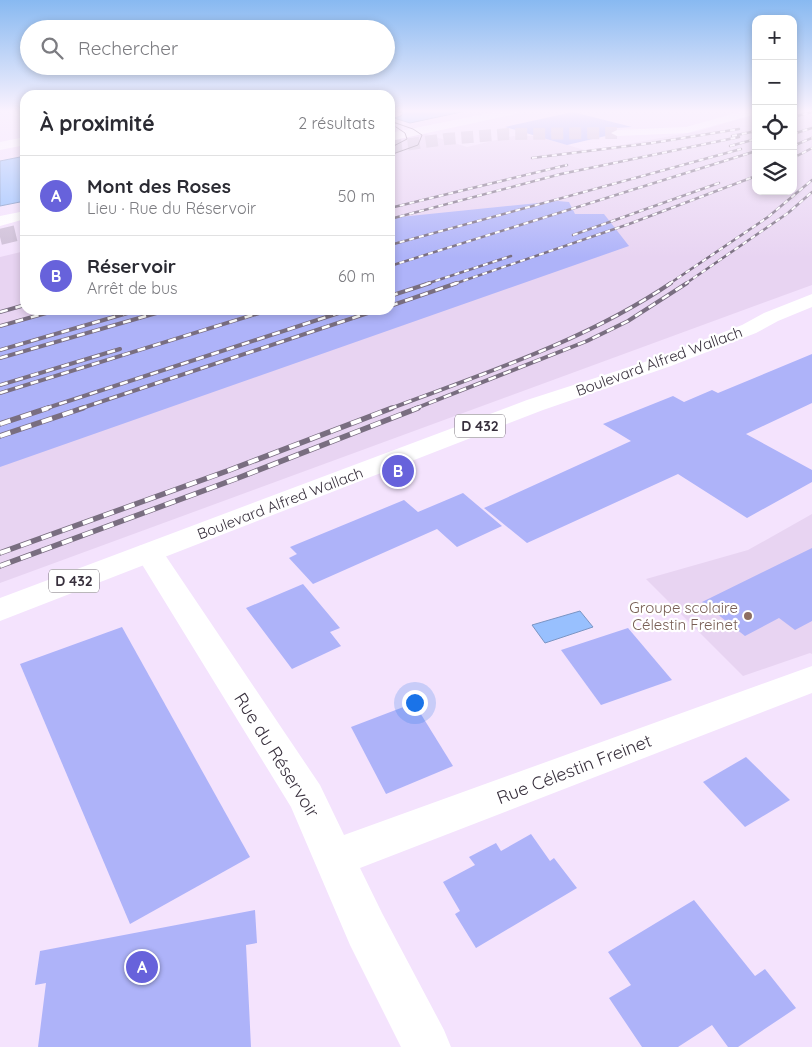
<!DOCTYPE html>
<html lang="fr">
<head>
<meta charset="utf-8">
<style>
  body { margin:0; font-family:Quicksand,sans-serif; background:#f7f7f7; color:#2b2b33 }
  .controls { position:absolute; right:15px; top:15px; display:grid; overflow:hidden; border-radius:10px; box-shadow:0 2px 8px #0003 }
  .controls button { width:45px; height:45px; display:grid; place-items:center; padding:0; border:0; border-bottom:1px solid #e1e1e2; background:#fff; color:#2b2b33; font:25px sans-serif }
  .you { position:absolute; left:414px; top:702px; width:18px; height:18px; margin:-12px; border:4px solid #fff; border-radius:50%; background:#1a73e8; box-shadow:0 0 0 8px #1a73e833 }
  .badge { display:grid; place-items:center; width:32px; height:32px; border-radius:50%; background:#6762db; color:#fff; font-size:16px; font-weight:700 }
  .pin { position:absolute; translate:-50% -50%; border:2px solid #fff; box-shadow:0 1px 5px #0006 }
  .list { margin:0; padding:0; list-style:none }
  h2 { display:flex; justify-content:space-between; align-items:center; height:65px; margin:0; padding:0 20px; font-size:21px }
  h2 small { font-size:16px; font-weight:400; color:#7c7c81 }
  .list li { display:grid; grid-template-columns:32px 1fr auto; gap:15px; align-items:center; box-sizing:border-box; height:80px; padding:0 20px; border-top:1px solid #e1e1e2 }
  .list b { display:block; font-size:19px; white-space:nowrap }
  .list p { margin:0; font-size:16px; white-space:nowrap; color:#7c7c81 }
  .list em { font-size:16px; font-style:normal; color:#7c7c81 }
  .icon { flex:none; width:28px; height:28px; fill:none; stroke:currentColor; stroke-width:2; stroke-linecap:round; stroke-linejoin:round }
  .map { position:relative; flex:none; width:812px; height:1047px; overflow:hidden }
  .search { position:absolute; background:#fff; box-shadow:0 2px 8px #0003; left:20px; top:20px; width:375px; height:55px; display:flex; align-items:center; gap:12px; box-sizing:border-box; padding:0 18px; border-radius:28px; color:#7c7c81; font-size:19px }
  .panel { position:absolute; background:#fff; box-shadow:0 2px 8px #0003; left:20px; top:90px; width:375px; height:225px; border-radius:15px }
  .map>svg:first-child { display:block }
  .built { fill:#e8d4f2 }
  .water { fill:#98c0fe; stroke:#7b95c4 }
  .building { fill:#aeb3f9 }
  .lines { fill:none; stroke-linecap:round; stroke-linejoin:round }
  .tertiary-tunnel-far1 { stroke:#cebfd7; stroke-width:12; stroke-dasharray:12 6; stroke-linecap:butt }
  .tertiary-tunnel { stroke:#cebfd7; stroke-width:16; stroke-dasharray:16 8; stroke-linecap:butt }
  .minor { fill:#fff; fill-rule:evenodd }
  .tertiary { fill:#fff; fill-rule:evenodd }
  .primary { fill:#fff; fill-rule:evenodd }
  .tram { stroke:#796e80; stroke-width:1 }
  .rail-far2-casing { stroke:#796e80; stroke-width:2.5 }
  .rail-far1-casing { stroke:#796e80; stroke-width:4 }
  .rail-casing { stroke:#796e80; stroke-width:5.5 }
  .rail-far2 { stroke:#fff; stroke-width:2; stroke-dasharray:5; stroke-linecap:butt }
  .rail-far1 { stroke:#fff; stroke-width:2.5; stroke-dasharray:8; stroke-linecap:butt }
  .rail { stroke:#fff; stroke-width:4; stroke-dasharray:11; stroke-linecap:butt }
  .education-dot { fill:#8d6e63; stroke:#fff; stroke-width:2 }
  .labels { text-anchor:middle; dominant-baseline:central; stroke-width:4.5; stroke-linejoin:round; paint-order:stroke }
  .shield { fill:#fff; stroke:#746e77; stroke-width:1 }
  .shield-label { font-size:14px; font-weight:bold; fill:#38303d }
  .street-label { font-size:15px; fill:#38303d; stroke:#fff }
  .education-label { font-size:15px; fill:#785e54; stroke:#fff; text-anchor:end }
  .near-street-label { font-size:18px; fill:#38303d; stroke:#fff }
</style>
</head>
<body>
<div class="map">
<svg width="812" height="1047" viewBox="0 0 812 1047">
  <rect width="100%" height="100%" fill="#f4e3fd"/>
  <!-- built -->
  <g class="built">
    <polygon points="793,111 812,111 812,285 0,583 0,257 25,251 25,310 390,310 390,140 423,133 467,147 513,136 536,136 588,151 699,131 756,114 756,191 793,191"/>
    <polygon points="812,514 812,654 810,653 743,676 646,579 748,550"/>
  </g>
  <!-- water -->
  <g class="water">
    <polygon points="395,111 466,111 410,123 394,118 401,116 403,113"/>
    <polygon points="25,156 25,201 0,206 0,161"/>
    <polygon points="580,611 593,627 545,643 532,625"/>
  </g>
  <!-- building -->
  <g class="building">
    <polygon points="573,112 632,127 616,128 609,132 610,135 567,145 505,127"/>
    <polygon points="558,201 569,202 575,214 604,214 629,246 0,467 0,327 64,310 390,310 390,218"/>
    <polygon points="812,354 812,403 746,434 812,470 812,482 747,518 678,474 527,543 484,508 631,441 603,424 673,396 684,402 712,390 718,393"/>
    <polygon points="463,493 502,526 457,547 437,529 313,584 289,558 297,554 290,547 404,500 418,512"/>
    <polygon points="812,548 812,621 795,630 779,618 745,636 702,602"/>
    <polygon points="303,584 340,628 330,632 341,646 292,669 246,608"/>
    <polygon points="122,627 250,857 130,924 20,664"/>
    <polygon points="628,628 672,680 601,705 561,650"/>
    <polygon points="414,703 453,766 386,794 351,727"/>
    <polygon points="746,757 790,800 745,827 703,782"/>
    <polygon points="531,834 550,861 554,858 577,888 476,948 455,914 460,911 443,882 475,865 469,857 496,843 501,851"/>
    <polygon points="694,900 755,976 765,969 796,1008 738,1047 728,1047 712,1025 678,1047 642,1047 609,998 631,985 608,952"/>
    <polygon points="255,910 257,943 246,945 251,1047 38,1047 46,983 35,985 40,951"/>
  </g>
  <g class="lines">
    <!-- tertiary-tunnel-far1 -->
    <polyline class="tertiary-tunnel-far1" points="390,147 446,139 508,134 617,133"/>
    <!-- tertiary-tunnel -->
    <polyline class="tertiary-tunnel" points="0,237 25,231"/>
    <!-- minor -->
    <g class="minor">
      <polygon points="14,111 24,111 25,120 14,115"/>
      <polygon points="500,111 521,111 516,114 390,141 390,133"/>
      <polygon points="25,137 25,145 0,150 0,142"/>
      <polygon points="25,211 25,219 0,226 0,216"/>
      <polygon points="149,544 159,546 320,785 344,835 812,666 812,693 360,868 382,913 444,1030 451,1047 401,1047 350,945 291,807 135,553 139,546"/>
    </g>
    <!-- tertiary -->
    <polygon class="tertiary" points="743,111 756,111 756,114 687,133 617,136 611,133 617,130 686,127"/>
    <!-- primary -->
    <polygon class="primary" points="812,294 812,307 778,321 756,333 671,366 543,410 0,621 0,598 527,400 657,358 742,325 764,313"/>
    <!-- tram -->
    <g class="tram">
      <polyline points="390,121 413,129 422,135 418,145 390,155"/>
      <polyline points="390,148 407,139 405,133 396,127"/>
    </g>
    <defs>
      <g id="rail-far2">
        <polyline points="793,117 812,112"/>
        <polyline points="793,134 812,128"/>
        <polyline points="732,136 756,131"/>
        <polyline points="730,146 756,139"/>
        <polyline points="793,146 812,138"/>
        <polyline points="532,158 652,143 739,129"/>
        <polyline points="793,158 812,148"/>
        <polyline points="390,208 567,165"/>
        <polyline points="390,219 561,174 739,137"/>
        <polyline points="573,235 719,183"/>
        <polyline points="390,245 741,149"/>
        <polyline points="390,266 756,151"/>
        <polyline points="426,284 511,256"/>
        <polyline points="454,284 629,224 756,176"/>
        <polyline points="669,284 768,217 812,180"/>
        <polyline points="685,284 788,213 812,192"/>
      </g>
      <g id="rail-far1">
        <polyline points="390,296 430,283"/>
        <polyline points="390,306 457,283"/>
        <polyline points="0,312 25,305"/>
        <polyline points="0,326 57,310"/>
        <polyline points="0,350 138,310"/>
        <polyline points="0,358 167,310"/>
        <polyline points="0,385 120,349"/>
        <polyline points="0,393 269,310"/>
        <polyline points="44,409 348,310"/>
        <polyline points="79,409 377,310"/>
        <path d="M389,409C485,373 585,341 671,283"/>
        <polyline points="414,409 587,341 628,321 687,283"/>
      </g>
      <g id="rail">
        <polyline points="0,424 48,408"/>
        <polyline points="0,436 83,408"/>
        <polyline points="0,553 227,471 392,408"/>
        <polyline points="0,566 238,478 418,408"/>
      </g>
    </defs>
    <!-- rail-far2 casing -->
    <use href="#rail-far2" class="rail-far2-casing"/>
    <!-- rail-far1 casing -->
    <use href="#rail-far1" class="rail-far1-casing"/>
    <!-- rail casing -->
    <use href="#rail" class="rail-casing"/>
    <!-- rail-far2 -->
    <use href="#rail-far2" class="rail-far2"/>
    <!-- rail-far1 -->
    <use href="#rail-far1" class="rail-far1"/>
    <!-- rail -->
    <use href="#rail" class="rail"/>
  </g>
  <!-- sky -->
  <linearGradient id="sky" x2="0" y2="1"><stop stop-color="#88b9f1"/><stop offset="0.43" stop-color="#faf2fe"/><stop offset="1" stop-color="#faf2fe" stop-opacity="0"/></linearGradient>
  <rect width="812" height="258" fill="url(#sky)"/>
  <!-- markers -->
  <circle class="education-dot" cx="748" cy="616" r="5"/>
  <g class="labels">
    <!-- shield labels -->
    <g class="shield">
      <rect x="455" y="414.5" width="50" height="23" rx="4"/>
      <rect x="49" y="569.5" width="50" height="23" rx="4"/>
    </g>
    <g class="shield-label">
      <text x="480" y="426">D 432</text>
      <text x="74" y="581">D 432</text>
    </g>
    <!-- street labels -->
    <g class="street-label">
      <text transform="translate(659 361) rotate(-20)">Boulevard Alfred Wallach</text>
      <text transform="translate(280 503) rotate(-21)">Boulevard Alfred Wallach</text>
    </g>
    <!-- education labels -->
    <g class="education-label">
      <text x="738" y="607">Groupe scolaire<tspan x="738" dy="17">Célestin Freinet</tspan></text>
    </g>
    <!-- near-street labels -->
    <g class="near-street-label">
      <text transform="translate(277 755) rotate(58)">Rue du Réservoir</text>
      <text transform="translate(574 769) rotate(-21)">Rue Célestin Freinet</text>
    </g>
  </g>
</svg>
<div class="controls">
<button>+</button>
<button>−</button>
<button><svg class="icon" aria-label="locate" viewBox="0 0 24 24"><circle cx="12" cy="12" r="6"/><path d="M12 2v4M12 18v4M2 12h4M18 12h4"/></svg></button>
<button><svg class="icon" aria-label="layers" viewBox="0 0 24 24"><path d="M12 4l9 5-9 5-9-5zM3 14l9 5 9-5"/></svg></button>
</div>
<div class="you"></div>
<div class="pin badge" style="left:142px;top:967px">A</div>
<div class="pin badge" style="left:398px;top:471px">B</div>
<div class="search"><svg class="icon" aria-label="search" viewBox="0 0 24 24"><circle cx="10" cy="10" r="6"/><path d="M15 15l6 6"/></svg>Rechercher</div>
<section class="panel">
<h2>À proximité<small>2 résultats</small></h2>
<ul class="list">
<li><span class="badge">A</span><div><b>Mont des Roses</b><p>Lieu · Rue du Réservoir</p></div><em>50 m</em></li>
<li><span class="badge">B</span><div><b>Réservoir</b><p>Arrêt de bus</p></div><em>60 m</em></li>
</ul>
</section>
</div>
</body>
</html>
